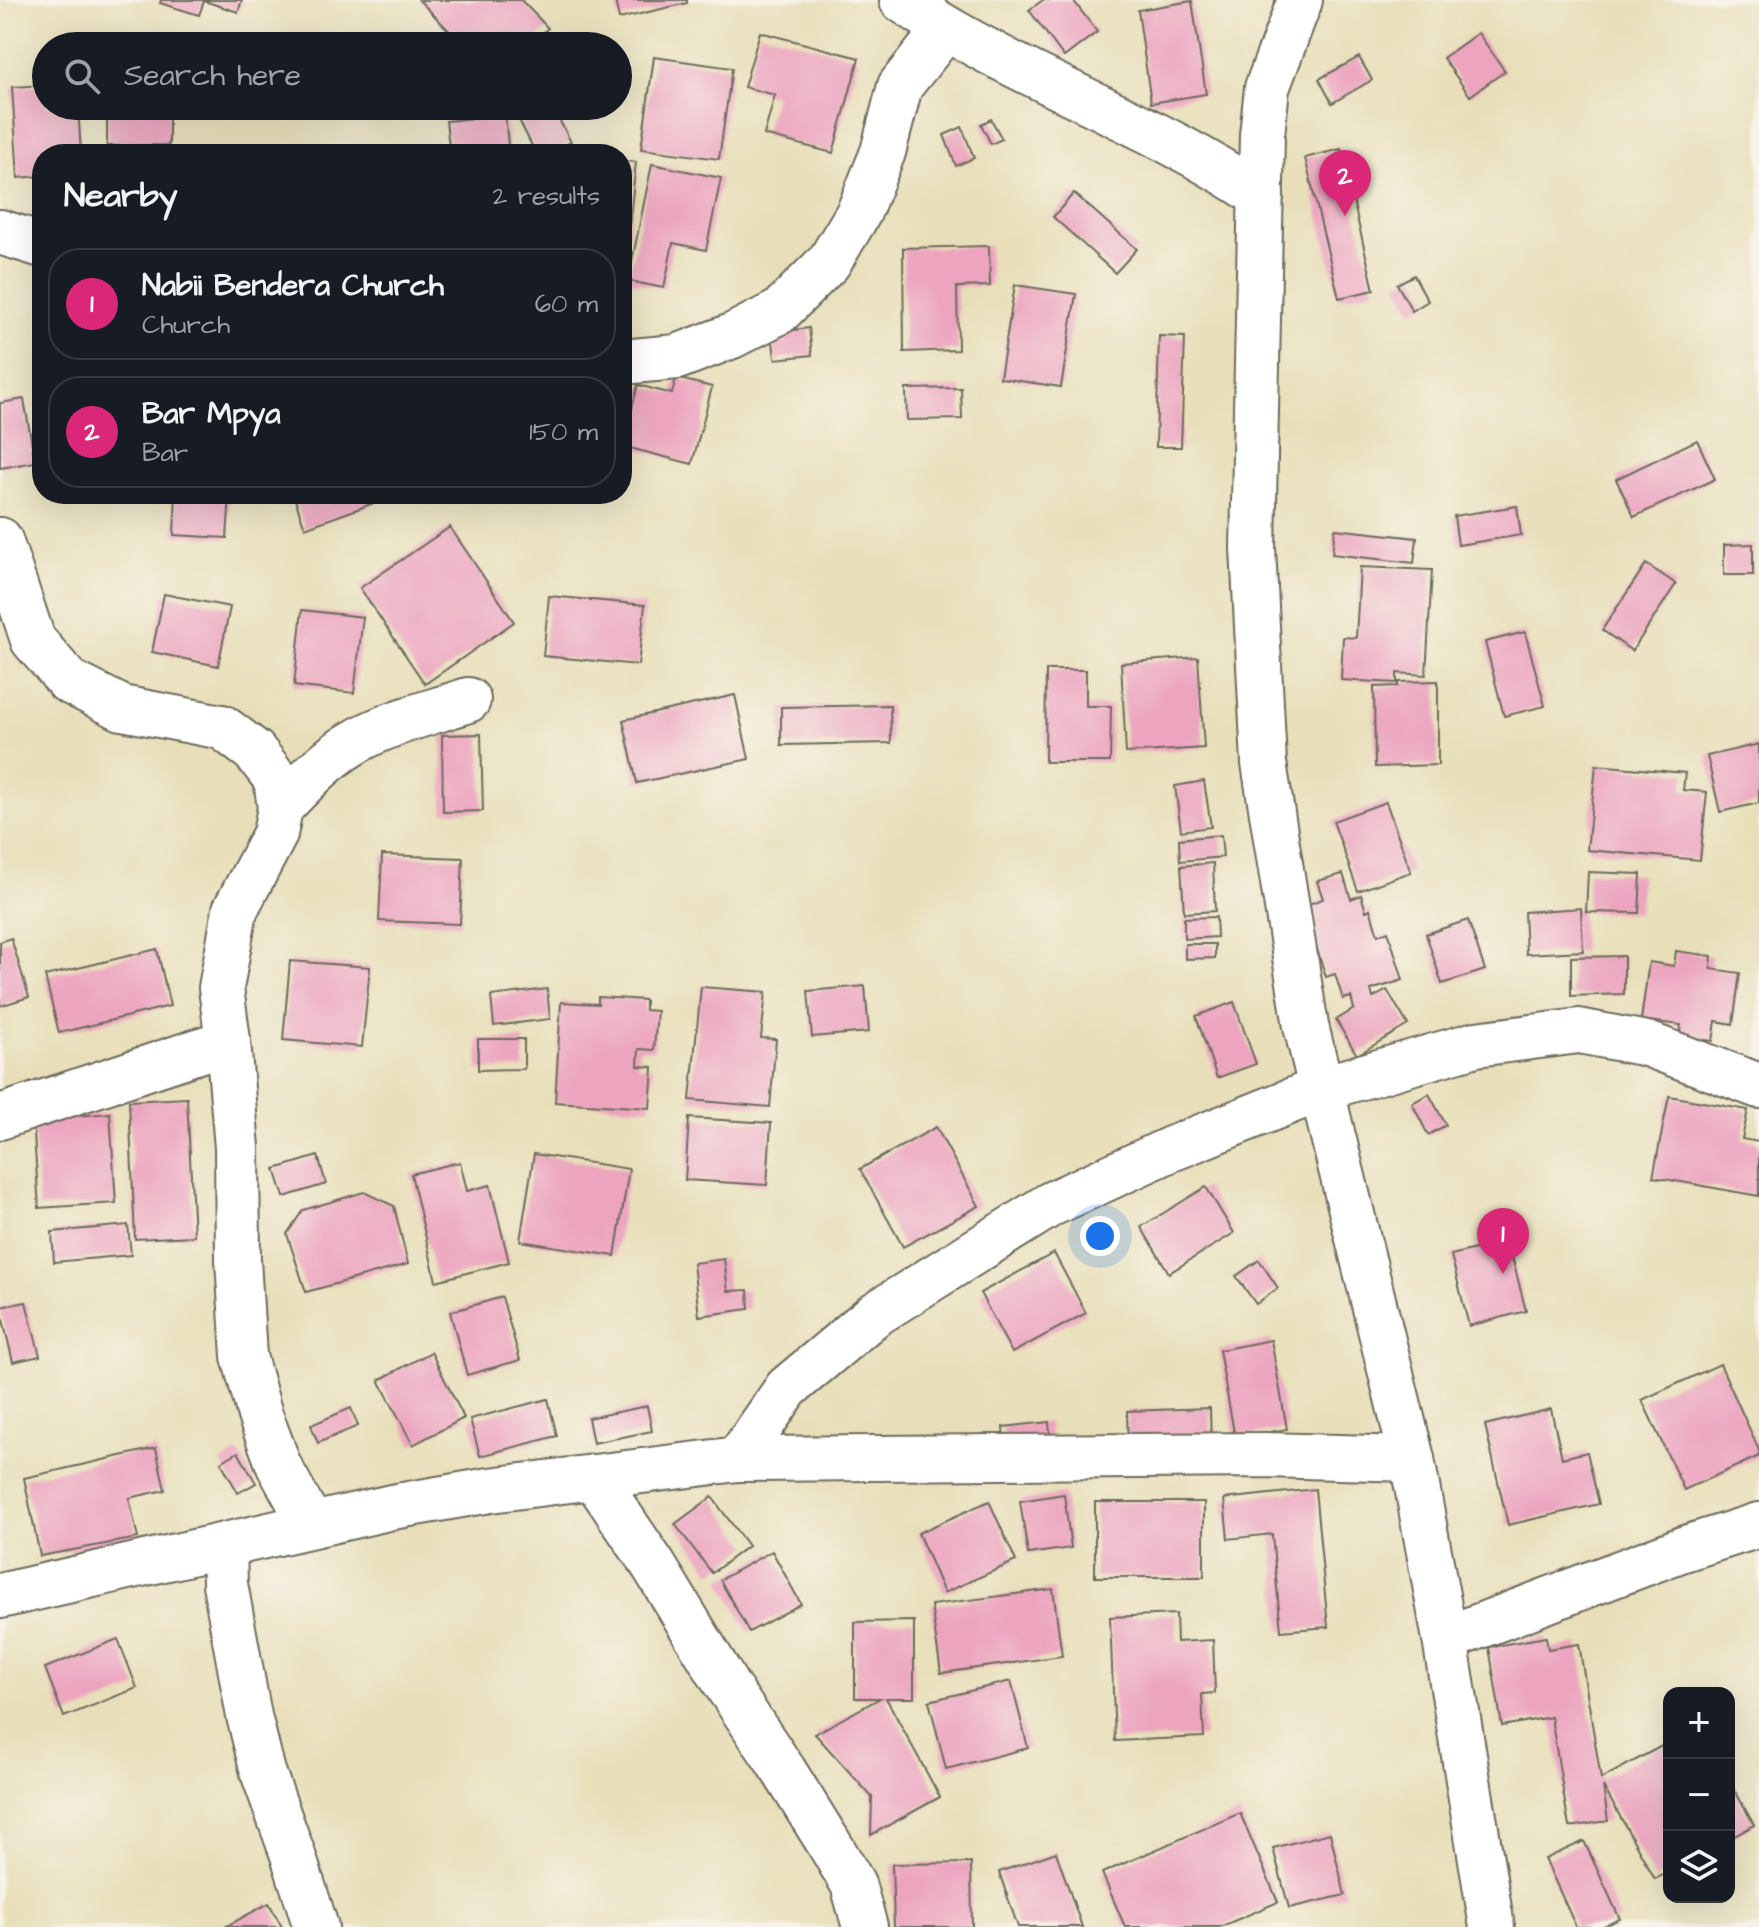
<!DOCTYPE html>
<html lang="en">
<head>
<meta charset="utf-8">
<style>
  body { margin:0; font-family:"Architects Daughter",sans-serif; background:#20242c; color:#f1f3f6 }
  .controls { position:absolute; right:24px; bottom:24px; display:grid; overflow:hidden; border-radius:16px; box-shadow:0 8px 32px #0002 }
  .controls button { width:72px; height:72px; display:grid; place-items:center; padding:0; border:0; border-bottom:2px solid #363941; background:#171b24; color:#f1f3f6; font:40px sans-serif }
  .you { position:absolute; left:1100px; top:1236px; width:28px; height:28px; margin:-20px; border:6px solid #fff; border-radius:50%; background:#1a73e8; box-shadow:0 0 0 12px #1a73e833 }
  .badge { display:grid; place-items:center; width:52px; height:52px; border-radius:50%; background:#db2777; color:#fff; font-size:26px; font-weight:700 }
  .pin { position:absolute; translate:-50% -66px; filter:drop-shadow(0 2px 4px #0008) }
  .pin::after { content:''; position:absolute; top:42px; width:28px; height:24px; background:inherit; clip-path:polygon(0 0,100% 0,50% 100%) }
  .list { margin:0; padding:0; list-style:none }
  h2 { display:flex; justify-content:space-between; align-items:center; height:104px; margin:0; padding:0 32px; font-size:34px }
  h2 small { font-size:26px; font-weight:400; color:#9ea1a6 }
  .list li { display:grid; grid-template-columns:52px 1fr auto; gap:24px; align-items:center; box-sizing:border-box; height:112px; margin:0 16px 16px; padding:0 16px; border:2px solid #363941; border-radius:32px }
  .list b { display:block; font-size:30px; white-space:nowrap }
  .list p { margin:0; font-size:26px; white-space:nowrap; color:#9ea1a6 }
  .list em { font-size:26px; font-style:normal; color:#9ea1a6 }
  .icon { flex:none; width:44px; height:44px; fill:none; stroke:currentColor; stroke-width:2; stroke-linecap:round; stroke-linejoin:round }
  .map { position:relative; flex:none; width:1759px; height:1927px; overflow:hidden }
  .search { position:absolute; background:#171b24; box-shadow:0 8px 32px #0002; left:32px; top:32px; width:600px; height:88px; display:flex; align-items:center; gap:20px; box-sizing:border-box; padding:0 28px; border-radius:44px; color:#9ea1a6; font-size:30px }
  .panel { position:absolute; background:#171b24; box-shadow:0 8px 32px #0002; left:32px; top:144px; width:600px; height:360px; border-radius:32px }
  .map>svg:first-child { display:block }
  .building { fill:#eca4bf }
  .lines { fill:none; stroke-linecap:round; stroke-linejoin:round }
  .minor-casing { stroke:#6d6a5d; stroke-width:48 }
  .minor { stroke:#fff; stroke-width:44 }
</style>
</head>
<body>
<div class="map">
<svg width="1759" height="1927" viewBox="0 0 1759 1927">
  <rect width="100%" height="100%" fill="#f7f3e8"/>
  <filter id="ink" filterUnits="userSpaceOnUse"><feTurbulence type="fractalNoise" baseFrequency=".0125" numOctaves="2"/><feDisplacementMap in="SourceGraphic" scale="16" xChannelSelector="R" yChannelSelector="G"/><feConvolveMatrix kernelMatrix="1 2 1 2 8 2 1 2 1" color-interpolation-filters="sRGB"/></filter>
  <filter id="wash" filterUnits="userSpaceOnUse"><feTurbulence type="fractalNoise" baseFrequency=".006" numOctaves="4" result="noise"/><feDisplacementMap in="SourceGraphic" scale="32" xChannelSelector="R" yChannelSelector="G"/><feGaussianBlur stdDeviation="1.8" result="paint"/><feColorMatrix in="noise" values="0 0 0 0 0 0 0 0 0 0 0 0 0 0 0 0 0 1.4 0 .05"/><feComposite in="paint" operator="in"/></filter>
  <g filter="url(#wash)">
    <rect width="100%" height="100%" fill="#e8dfba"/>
    <g id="blocks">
      <!-- building -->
      <g class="building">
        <polygon points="161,0 242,0 238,12 204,1 199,15 160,3"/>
        <polygon points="419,0 521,0 548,28 530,46 464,46"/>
        <polygon points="615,0 687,0 687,3 619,19"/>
        <polygon points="1043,0 1073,0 1097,32 1064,57 1029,10"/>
        <polygon points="1192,1 1206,94 1151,103 1138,10"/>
        <polygon points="760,32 859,58 833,153 764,135 775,95 744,87"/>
        <polygon points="1478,33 1505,71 1470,96 1443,58"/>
        <polygon points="654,57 732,68 719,159 641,149"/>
        <polygon points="1359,57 1372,80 1332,103 1319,79"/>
        <polygon points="46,85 46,106 78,106 81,154 42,154 42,176 18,178 12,87"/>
        <polygon points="107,106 169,106 169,145 107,146"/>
        <polygon points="537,106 552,106 571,142 548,154 536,154 517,116"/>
        <polygon points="505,115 509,154 450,154 446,121"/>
        <polygon points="991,119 1002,139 991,144 981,124"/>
        <polygon points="962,127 974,158 956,166 944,135"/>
        <polygon points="1341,149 1374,290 1339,298 1305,158"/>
        <polygon points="622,161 636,162 628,237 622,236"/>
        <polygon points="652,164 721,178 706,250 673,243 664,288 628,281"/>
        <polygon points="1074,193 1137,249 1115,273 1053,217"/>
        <polygon points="989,246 990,286 957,287 958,350 904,352 903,248"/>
        <polygon points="1414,275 1428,301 1412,311 1397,284"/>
        <polygon points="1015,285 1076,294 1061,387 1000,378"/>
        <polygon points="809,328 812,355 775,359 772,333"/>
        <polygon points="1159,336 1185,337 1181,447 1156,447"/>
        <polygon points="676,378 712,387 692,464 622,446 638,385 672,394"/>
        <polygon points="961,388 962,419 907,420 906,389"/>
        <polygon points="24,399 35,462 0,468 0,403"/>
        <polygon points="1697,440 1715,479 1634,517 1616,479"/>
        <polygon points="176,494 230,494 227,538 174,535"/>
        <polygon points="293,494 399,494 305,528"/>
        <polygon points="1517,506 1521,535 1458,545 1454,516"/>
        <polygon points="450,527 514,622 425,684 360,588"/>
        <polygon points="1335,529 1417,538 1414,563 1332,554"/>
        <polygon points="1753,544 1753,575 1724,575 1724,545"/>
        <polygon points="1646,564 1676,584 1632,651 1602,630"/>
        <polygon points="1360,567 1432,570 1426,675 1397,673 1397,683 1341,680 1343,637 1356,638"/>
        <polygon points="164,594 230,607 218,666 152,652"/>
        <polygon points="549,596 645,605 638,665 543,656"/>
        <polygon points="302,610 363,617 354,693 294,686"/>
        <polygon points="1525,632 1545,706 1504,716 1485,642"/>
        <polygon points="1198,657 1204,748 1126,753 1121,663"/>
        <polygon points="1046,670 1086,670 1086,706 1111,706 1110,762 1045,762"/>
        <polygon points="1438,681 1438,765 1375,767 1374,687 1398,686 1398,682"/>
        <polygon points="735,695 749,759 637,783 623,720"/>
        <polygon points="890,705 891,743 781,745 781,707"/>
        <polygon points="481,734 483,811 443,812 442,735"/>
        <polygon points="1759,744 1759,803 1720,812 1707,756"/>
        <polygon points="1596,765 1685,773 1683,790 1707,792 1700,860 1587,850"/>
        <polygon points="1204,781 1211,827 1181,831 1175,786"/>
        <polygon points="1386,802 1411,872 1358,891 1333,821"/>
        <polygon points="1221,835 1223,857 1180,861 1179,839"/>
        <polygon points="382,855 463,858 460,924 379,921"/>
        <polygon points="1213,863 1215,911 1184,913 1181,866"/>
        <polygon points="1588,872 1641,874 1639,913 1586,912"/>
        <polygon points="1343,874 1351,899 1361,895 1366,911 1370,909 1378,935 1388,931 1403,980 1371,990 1373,998 1387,990 1408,1025 1357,1055 1336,1020 1354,1009 1351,997 1343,999 1335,974 1326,977 1303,906 1323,899 1317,881"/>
        <polygon points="1581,908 1583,951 1526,954 1524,912"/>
        <polygon points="1216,917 1217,937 1184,939 1184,918"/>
        <polygon points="1468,920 1485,970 1442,984 1426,934"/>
        <polygon points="11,938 29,997 0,1006 0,942"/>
        <polygon points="1185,944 1215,944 1215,958 1185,959"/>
        <polygon points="157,949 170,1006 59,1033 45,976"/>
        <polygon points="1676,951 1712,956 1711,969 1740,973 1733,1024 1716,1021 1713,1041 1679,1037 1681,1025 1641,1020 1649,962 1674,966"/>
        <polygon points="1624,956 1624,994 1571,996 1571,957"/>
        <polygon points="290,961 370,967 362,1047 283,1040"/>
        <polygon points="865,986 869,1032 812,1037 808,991"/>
        <polygon points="701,987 766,992 761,1038 776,1039 770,1107 690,1100"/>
        <polygon points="547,989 550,1019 494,1026 491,996"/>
        <polygon points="598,997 645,1000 645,1010 657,1011 654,1050 639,1049 638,1066 653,1067 650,1108 555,1102 561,1002 598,1004"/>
        <polygon points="1234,1002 1256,1064 1217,1078 1196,1016"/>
        <polygon points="478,1039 524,1039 524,1069 478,1070"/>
        <polygon points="1429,1094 1446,1125 1428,1135 1412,1103"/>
        <polygon points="1669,1096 1748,1110 1742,1139 1759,1142 1759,1196 1653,1177"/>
        <polygon points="187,1098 194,1236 135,1239 129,1101"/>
        <polygon points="110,1113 116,1203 39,1208 33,1120"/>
        <polygon points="689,1118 771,1123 767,1185 685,1180"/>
        <polygon points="936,1127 979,1206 903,1247 860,1169"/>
        <polygon points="534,1154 629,1169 615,1256 520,1241"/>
        <polygon points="318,1156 326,1184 284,1197 275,1169"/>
        <polygon points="460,1162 467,1191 490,1185 509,1262 436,1281 411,1174"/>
        <polygon points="1206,1187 1234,1233 1169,1273 1141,1227"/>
        <polygon points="364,1192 394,1206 408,1264 306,1292 287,1234 303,1210"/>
        <polygon points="128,1225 131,1255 54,1262 52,1232"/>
        <polygon points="1508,1241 1526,1311 1469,1326 1451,1255"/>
        <polygon points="1054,1253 1086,1313 1012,1353 980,1293"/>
        <polygon points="724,1259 728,1291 748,1290 749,1309 699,1316 693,1263"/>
        <polygon points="1259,1260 1278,1288 1256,1304 1236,1276"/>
        <polygon points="502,1297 520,1360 467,1375 450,1312"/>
        <polygon points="26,1302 40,1356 13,1362 0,1307"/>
        <polygon points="1271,1340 1287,1429 1235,1438 1219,1350"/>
        <polygon points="431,1352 464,1418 413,1445 379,1380"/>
        <polygon points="1720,1364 1759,1450 1759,1456 1684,1490 1642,1400"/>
        <polygon points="548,1399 557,1436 480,1456 470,1419"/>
        <polygon points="647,1406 652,1431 593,1443 588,1418"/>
        <polygon points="351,1408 358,1426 318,1443 311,1425"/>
        <polygon points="1210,1408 1211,1445 1128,1448 1127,1411"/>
        <polygon points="1551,1409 1562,1458 1587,1452 1599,1504 1508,1525 1485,1425"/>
        <polygon points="1049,1422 1051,1449 1005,1454 1003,1427"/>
        <polygon points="156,1448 165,1490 129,1498 138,1538 40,1556 24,1478"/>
        <polygon points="238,1452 256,1483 238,1493 221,1462"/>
        <polygon points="1315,1489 1328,1627 1281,1631 1272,1534 1228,1539 1224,1499"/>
        <polygon points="1064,1494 1071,1548 1028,1554 1020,1501"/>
        <polygon points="712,1497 748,1546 712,1573 675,1524"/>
        <polygon points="989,1501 1016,1561 944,1593 918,1533"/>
        <rect x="1095" y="1502" width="109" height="75"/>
        <polygon points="772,1551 801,1604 749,1632 720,1580"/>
        <polygon points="1053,1589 1062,1656 941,1673 931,1605"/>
        <polygon points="1176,1614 1177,1642 1213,1640 1215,1693 1202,1694 1204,1737 1115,1741 1110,1617"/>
        <polygon points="914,1621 914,1698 886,1698 940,1797 871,1835 872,1797 815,1734 880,1698 855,1698 855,1622"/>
        <polygon points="1546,1637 1548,1649 1579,1644 1601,1779 1669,1742 1669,1872 1655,1879 1603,1786 1608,1821 1569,1827 1551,1717 1502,1726 1489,1647"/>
        <polygon points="118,1639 137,1688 64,1717 45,1668"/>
        <polygon points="1011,1681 1028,1748 946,1769 929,1701"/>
        <polygon points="1729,1780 1754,1825 1729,1839"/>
        <polygon points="1240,1813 1278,1902 1220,1927 1125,1927 1102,1873"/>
        <polygon points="1330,1833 1345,1895 1289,1908 1273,1848"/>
        <polygon points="1584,1841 1620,1919 1602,1927 1576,1927 1545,1859"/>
        <polygon points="1056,1852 1082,1927 1018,1927 999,1872"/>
        <polygon points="971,1863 972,1927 894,1927 892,1864"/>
        <polygon points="269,1903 282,1927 225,1927"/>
      </g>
    </g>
  </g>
  <g filter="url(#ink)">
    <use href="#blocks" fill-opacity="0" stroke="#6d6a5d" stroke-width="2"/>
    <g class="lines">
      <defs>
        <g id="minor">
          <path d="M902,0C1015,77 1148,119 1261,196"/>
          <polyline points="1300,0 1267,88 1262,135 1253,548 1264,763 1306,1026 1412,1459 1445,1639 1492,1927"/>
          <polyline points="0,232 42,245"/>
          <polyline points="622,362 677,357 732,336 779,312 829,262 859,212 883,152 900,86 945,30"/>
          <polyline points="0,540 33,640 68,681 122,708 222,727 254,751 276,779 280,808 275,834 235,910 221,988 228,1041 237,1148 238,1260 244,1356 260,1415 279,1466 311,1524"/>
          <path d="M280,808C302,785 324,761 350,745C385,723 430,713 468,700"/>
          <polyline points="0,1117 228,1041"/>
          <polyline points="738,1459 787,1388 874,1315 1051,1204 1171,1149 1323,1088 1476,1044 1579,1031 1647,1044 1759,1086"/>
          <polyline points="594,1477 654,1566 729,1689 784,1771 830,1845 853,1884 865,1927"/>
          <polyline points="224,1546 225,1584 249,1716 263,1772 293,1855 316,1927"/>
          <polyline points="0,1596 392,1507 490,1490 738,1459 1265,1455 1412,1459"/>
          <polyline points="1445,1639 1683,1549 1759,1525"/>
        </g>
      </defs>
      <!-- minor casing -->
      <use href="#minor" class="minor-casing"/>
      <!-- minor -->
      <use href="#minor" class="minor"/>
    </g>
  </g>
</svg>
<div class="controls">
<button>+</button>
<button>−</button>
<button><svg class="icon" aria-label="layers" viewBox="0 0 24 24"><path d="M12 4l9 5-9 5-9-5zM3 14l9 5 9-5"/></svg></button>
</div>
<div class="you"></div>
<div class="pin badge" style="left:1503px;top:1274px">1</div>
<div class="pin badge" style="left:1345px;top:216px">2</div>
<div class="search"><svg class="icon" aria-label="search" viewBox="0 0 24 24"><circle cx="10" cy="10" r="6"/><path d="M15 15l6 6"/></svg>Search here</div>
<section class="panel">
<h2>Nearby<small>2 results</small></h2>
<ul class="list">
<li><span class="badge">1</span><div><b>Nabii Bendera Church</b><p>Church</p></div><em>60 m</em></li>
<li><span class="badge">2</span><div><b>Bar Mpya</b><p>Bar</p></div><em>150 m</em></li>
</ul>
</section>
</div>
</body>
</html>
